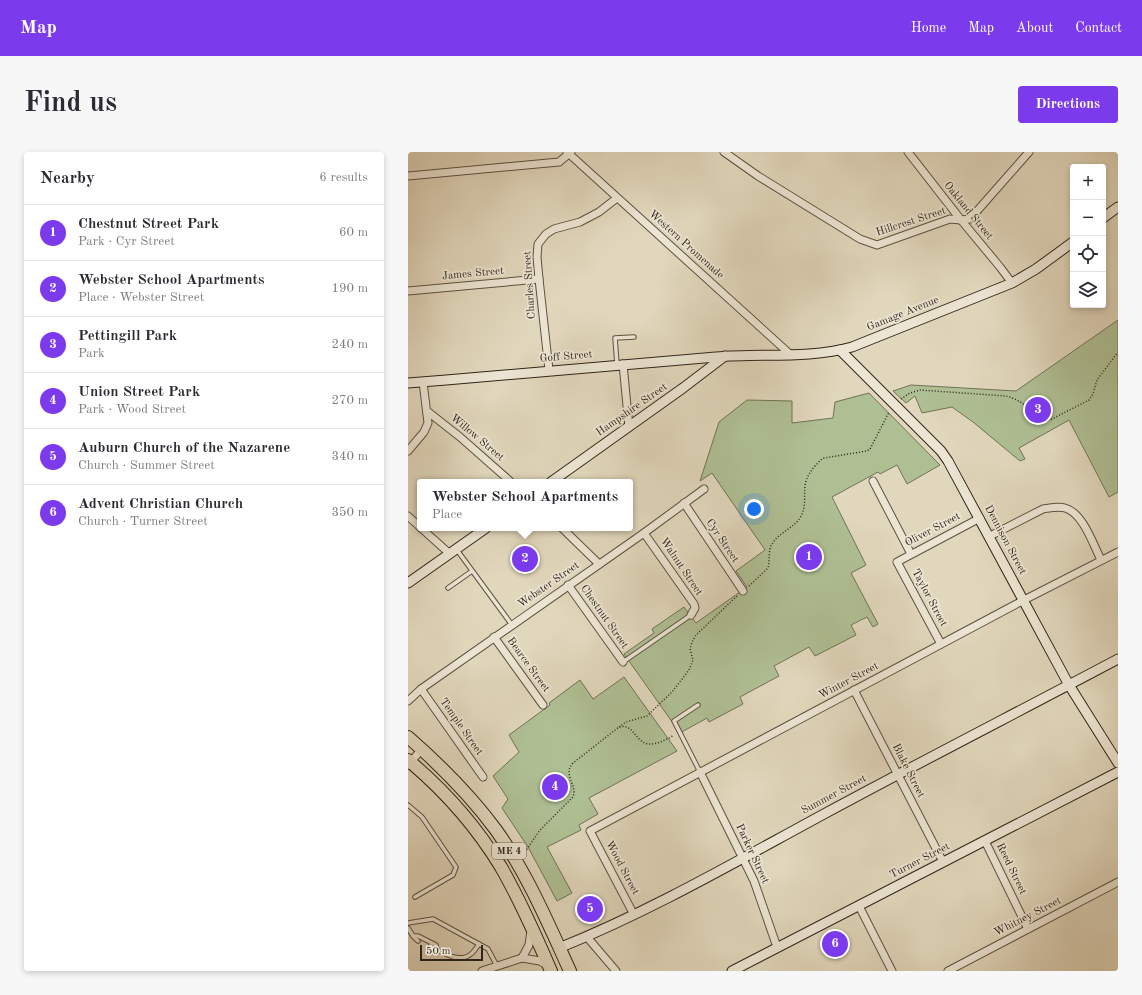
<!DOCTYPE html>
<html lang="en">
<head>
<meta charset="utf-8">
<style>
  body { margin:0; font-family:"Old Standard TT",serif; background:#f7f7f7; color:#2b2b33 }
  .controls { position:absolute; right:12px; top:12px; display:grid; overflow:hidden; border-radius:4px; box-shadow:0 2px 6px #0003 }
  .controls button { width:36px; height:36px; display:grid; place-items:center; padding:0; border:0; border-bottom:1px solid #e1e1e2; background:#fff; color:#2b2b33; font:20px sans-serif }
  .scale { position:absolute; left:12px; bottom:10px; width:63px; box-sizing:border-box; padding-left:4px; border:2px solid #312519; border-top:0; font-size:11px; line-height:14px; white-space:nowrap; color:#312519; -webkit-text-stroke:3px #ece5d3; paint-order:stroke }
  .you { position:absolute; left:346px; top:357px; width:14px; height:14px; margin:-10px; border:3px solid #fff; border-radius:50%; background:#1a73e8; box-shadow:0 0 0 6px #1a73e833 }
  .badge { display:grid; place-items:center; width:26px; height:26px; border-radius:50%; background:#7c3aed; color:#fff; font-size:13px; font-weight:700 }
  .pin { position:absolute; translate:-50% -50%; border:2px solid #fff; box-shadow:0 1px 4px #0006 }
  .popup { position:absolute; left:9px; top:327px; width:216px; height:52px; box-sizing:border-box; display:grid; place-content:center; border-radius:4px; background:#fff; filter:drop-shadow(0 1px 3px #0005); font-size:13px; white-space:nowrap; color:#7c7c81 }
  .popup b { font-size:15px; color:#2b2b33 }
  .popup::after { content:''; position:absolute; left:50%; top:100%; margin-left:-8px; border:8px solid transparent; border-top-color:#fff }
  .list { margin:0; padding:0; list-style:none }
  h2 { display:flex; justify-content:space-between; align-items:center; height:52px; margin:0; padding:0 16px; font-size:17px }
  h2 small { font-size:13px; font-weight:400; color:#7c7c81 }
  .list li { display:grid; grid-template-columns:26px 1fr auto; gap:12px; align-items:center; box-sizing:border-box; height:56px; padding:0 16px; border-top:1px solid #e1e1e2 }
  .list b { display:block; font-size:15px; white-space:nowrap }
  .list p { margin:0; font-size:13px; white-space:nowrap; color:#7c7c81 }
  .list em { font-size:13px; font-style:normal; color:#7c7c81 }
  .icon { flex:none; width:22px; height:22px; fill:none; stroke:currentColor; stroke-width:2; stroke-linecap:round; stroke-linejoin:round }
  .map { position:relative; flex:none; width:710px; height:819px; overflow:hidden; border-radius:4px }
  header { display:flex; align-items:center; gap:24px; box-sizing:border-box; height:56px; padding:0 20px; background:#7c3aed; color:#fff }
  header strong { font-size:19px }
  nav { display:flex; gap:22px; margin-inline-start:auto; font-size:14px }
  .intro { display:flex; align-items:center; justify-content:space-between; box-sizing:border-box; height:96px; padding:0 24px }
  h1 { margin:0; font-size:28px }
  .button { padding:10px 18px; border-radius:4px; background:#7c3aed; color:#fff; font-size:14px; font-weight:700 }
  main { display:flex; gap:24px; padding:0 24px }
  aside { flex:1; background:#fff; border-radius:4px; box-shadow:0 2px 6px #0003 }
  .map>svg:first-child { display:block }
  .green { fill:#afbf94; stroke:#707256 }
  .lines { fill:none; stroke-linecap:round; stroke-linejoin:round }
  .lane-casing { stroke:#5d5242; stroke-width:5.5 }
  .street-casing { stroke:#5d5242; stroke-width:9 }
  .secondary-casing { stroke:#312519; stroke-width:11 }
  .highway-casing { stroke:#312519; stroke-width:14 }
  .path { stroke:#312519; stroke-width:1.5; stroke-dasharray:1 2; stroke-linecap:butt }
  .lane { stroke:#ece5d3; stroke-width:3.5 }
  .street { stroke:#ece5d3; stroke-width:7 }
  .secondary { stroke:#ece5d3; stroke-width:9 }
  .highway { stroke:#e1d7bc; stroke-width:12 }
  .labels { text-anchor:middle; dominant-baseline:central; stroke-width:3.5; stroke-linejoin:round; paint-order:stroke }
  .shield { fill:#ece5d3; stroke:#695f51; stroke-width:1 }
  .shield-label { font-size:10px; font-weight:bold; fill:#312519 }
  .street-label { font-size:11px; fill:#312519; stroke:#ece5d3 }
</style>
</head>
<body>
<header>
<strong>Map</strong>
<nav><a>Home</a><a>Map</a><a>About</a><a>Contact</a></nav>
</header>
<div class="intro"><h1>Find us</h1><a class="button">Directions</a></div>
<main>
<aside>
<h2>Nearby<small>6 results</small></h2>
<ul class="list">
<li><span class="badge">1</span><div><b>Chestnut Street Park</b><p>Park · Cyr Street</p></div><em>60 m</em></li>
<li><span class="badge">2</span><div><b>Webster School Apartments</b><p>Place · Webster Street</p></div><em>190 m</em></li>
<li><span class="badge">3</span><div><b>Pettingill Park</b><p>Park</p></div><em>240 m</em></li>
<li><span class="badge">4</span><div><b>Union Street Park</b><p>Park · Wood Street</p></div><em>270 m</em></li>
<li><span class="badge">5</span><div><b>Auburn Church of the Nazarene</b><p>Church · Summer Street</p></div><em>340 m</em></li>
<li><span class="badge">6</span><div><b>Advent Christian Church</b><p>Church · Turner Street</p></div><em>350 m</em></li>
</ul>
</aside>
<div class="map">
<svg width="710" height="819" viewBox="0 0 710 819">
  <rect width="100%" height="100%" fill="#e1d7bc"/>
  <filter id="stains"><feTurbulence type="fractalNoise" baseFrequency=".005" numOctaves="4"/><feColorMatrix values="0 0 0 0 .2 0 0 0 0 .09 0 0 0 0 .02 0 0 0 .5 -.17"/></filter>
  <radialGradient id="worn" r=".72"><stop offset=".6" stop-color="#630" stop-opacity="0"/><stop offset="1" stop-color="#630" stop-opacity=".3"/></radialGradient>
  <!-- green -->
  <g class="green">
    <polygon points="710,168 710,340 701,345 661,268 611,296 617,307 612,309 565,270 544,255 514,261 507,244 498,251 485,239 503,233 608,239"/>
    <polygon points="461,241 532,313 499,332 489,313 472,322 470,320 424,345 458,413 443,421 470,472 465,475 459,465 443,473 448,483 407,504 401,495 366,514 371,524 332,545 335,552 301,570 299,566 272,581 216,502 246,481 244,477 276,455 288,471 339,435 328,419 357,398 304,321 292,329 311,270 339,248 384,249 384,271 425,266 427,250"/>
    <polygon points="216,525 269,599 181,646 190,662 171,673 173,678 139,695 164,741 149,749 120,695 94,656 100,647 85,624 111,600 101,583 142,553 141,551 172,528 185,547"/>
  </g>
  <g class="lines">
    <defs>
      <g id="lane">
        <polyline points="209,212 207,186 226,185"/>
        <polyline points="49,398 104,473"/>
        <polyline points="40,436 64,419"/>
        <polyline points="215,510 283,463"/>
        <polyline points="290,553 266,569 292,620"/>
        <polyline points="0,653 14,665 48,715 45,723 7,745"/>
        <polyline points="0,771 25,767 80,797 89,814"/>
        <polyline points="0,776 5,784 10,789"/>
        <polyline points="5,784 10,784 28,793 29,798"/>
        <path d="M22,794C34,800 51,812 63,802C66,800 69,795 71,792"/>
      </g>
      <g id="street">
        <polyline points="159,0 383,203"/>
        <polyline points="316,0 350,24 452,87 469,93 542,67 553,68 562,67 621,0"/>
        <polyline points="500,0 553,68 592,115 604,131"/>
        <polyline points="0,24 151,10 163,0"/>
        <polyline points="0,139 131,127"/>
        <polyline points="215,212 221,275"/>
        <polyline points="141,218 131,127 129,105 130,92 138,82 146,77 172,70 191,60 209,46"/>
        <polyline points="19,259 52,285 103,330"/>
        <polyline points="0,299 16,280 20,271 15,230"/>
        <polyline points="465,329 503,402"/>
        <polyline points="276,351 335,439"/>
        <polyline points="0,364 12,375"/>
        <polyline points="13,376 42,402"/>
        <polyline points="154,376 191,412"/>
        <polyline points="236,381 286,452 287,456 283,463"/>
        <path d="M582,384L635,357C642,356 650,354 657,356C675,361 685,392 693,408"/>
        <polyline points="160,433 215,510"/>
        <polyline points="86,485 135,553"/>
        <polyline points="533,492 489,410 572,366"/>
        <polyline points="13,537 75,625"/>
        <polyline points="446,538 535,710"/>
        <polyline points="0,549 13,537 236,381 296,337"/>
        <polyline points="0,613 14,597"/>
        <polyline points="292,620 346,729 369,795"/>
        <polyline points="577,689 620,777"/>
        <polyline points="451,754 484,819"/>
        <polyline points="226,763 182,679 616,448 710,400"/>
        <polyline points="179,785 208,819"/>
        <polyline points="114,806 121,793 123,779"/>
        <polyline points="74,819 114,806 132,809 140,814"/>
        <polyline points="540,819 710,730"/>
      </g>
      <g id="secondary">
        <polyline points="695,66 710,55"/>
        <polyline points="432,198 533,299 540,309 661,533 710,611"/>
        <path d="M0,231C103,223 206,213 308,205C354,201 400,207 444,195L604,131L628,117L665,90"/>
        <polyline points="143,330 275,236 317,204"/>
        <polyline points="0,431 78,376"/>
        <path d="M151,796C243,759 329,709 416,662C514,609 612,559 710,507"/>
        <polyline points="324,819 710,620"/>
      </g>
      <g id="highway">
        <path d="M0,585C32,613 63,644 88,678C119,721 140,771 162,819"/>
        <path d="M0,608C36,638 68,674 93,715C112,748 128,784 143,819"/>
      </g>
    </defs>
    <!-- lane casing -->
    <use href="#lane" class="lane-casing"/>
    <!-- street casing -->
    <use href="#street" class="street-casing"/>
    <!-- secondary casing -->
    <use href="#secondary" class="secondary-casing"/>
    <!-- highway casing -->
    <use href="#highway" class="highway-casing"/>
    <!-- path -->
    <g class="path">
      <path d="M493,247L502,241L512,238L598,244C615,248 626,262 642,268L681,248L685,242L689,228L710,200"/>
      <path d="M341,434L360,416C362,408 360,398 364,392C371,380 387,376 393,364C402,346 389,334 407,314C410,311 412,308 416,306L459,299L462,297L481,260"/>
      <polyline points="211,575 218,570 239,564 264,540 281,518 285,508 282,497 284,490 288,483 329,444"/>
      <path d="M117,700L132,678L165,645C170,633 154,623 165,611L211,575C233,570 224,609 266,583"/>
    </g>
    <!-- lane -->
    <use href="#lane" class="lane"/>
    <!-- street -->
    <use href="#street" class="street"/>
    <!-- secondary -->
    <use href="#secondary" class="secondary"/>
    <!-- highway -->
    <use href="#highway" class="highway"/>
  </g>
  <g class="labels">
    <!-- shield labels -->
    <rect class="shield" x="84" y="691" width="34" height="16" rx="3"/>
    <g class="shield-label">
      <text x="101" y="699">ME 4</text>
    </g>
    <!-- street labels -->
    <g class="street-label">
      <text transform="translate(560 59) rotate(51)">Oakland Street</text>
      <text transform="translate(503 70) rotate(-18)">Hillcrest Street</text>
      <text transform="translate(278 93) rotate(42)">Western Promenade</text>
      <text transform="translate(65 122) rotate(-5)">James Street</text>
      <text transform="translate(122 133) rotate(-94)">Charles Street</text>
      <text transform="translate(495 162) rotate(-22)">Gamage Avenue</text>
      <text transform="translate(158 205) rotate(-5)">Goff Street</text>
      <text transform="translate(224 258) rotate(-35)">Hampshire Street</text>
      <text transform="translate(69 286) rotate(40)">Willow Street</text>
      <text transform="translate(525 378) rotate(-28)">Oliver Street</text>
      <text transform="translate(597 388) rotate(62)">Dennison Street</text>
      <text transform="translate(314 389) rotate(56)">Cyr Street</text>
      <text transform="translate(273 415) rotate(56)">Walnut Street</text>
      <text transform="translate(141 433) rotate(-35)">Webster Street</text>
      <text transform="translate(521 446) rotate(62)">Taylor Street</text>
      <text transform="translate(196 465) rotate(55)">Chestnut Street</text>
      <text transform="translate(120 513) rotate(54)">Bearce Street</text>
      <text transform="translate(441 529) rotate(-28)">Winter Street</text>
      <text transform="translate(53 575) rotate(55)">Temple Street</text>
      <text transform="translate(500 619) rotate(63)">Blake Street</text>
      <text transform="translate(426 643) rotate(-28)">Summer Street</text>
      <text transform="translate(344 702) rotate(65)">Parker Street</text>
      <text transform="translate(512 709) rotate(-27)">Turner Street</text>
      <text transform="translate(214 716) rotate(62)">Wood Street</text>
      <text transform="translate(603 717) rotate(64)">Reed Street</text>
      <text transform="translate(620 765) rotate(-27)">Whitney Street</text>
    </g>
  </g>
  <rect width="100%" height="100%" filter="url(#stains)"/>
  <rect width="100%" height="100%" fill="url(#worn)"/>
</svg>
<div class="controls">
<button>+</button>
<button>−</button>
<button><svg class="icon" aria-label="locate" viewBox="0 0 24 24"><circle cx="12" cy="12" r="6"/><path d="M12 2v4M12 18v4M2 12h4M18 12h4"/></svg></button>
<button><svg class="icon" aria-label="layers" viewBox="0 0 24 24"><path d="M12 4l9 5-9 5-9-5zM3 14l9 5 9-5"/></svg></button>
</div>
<div class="scale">50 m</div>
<div class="you"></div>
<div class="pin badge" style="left:401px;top:405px">1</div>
<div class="pin badge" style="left:117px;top:407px">2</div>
<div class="popup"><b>Webster School Apartments</b>Place</div>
<div class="pin badge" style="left:630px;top:258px">3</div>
<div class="pin badge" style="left:147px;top:635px">4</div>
<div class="pin badge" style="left:182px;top:757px">5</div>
<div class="pin badge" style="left:427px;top:792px">6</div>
</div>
</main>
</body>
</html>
